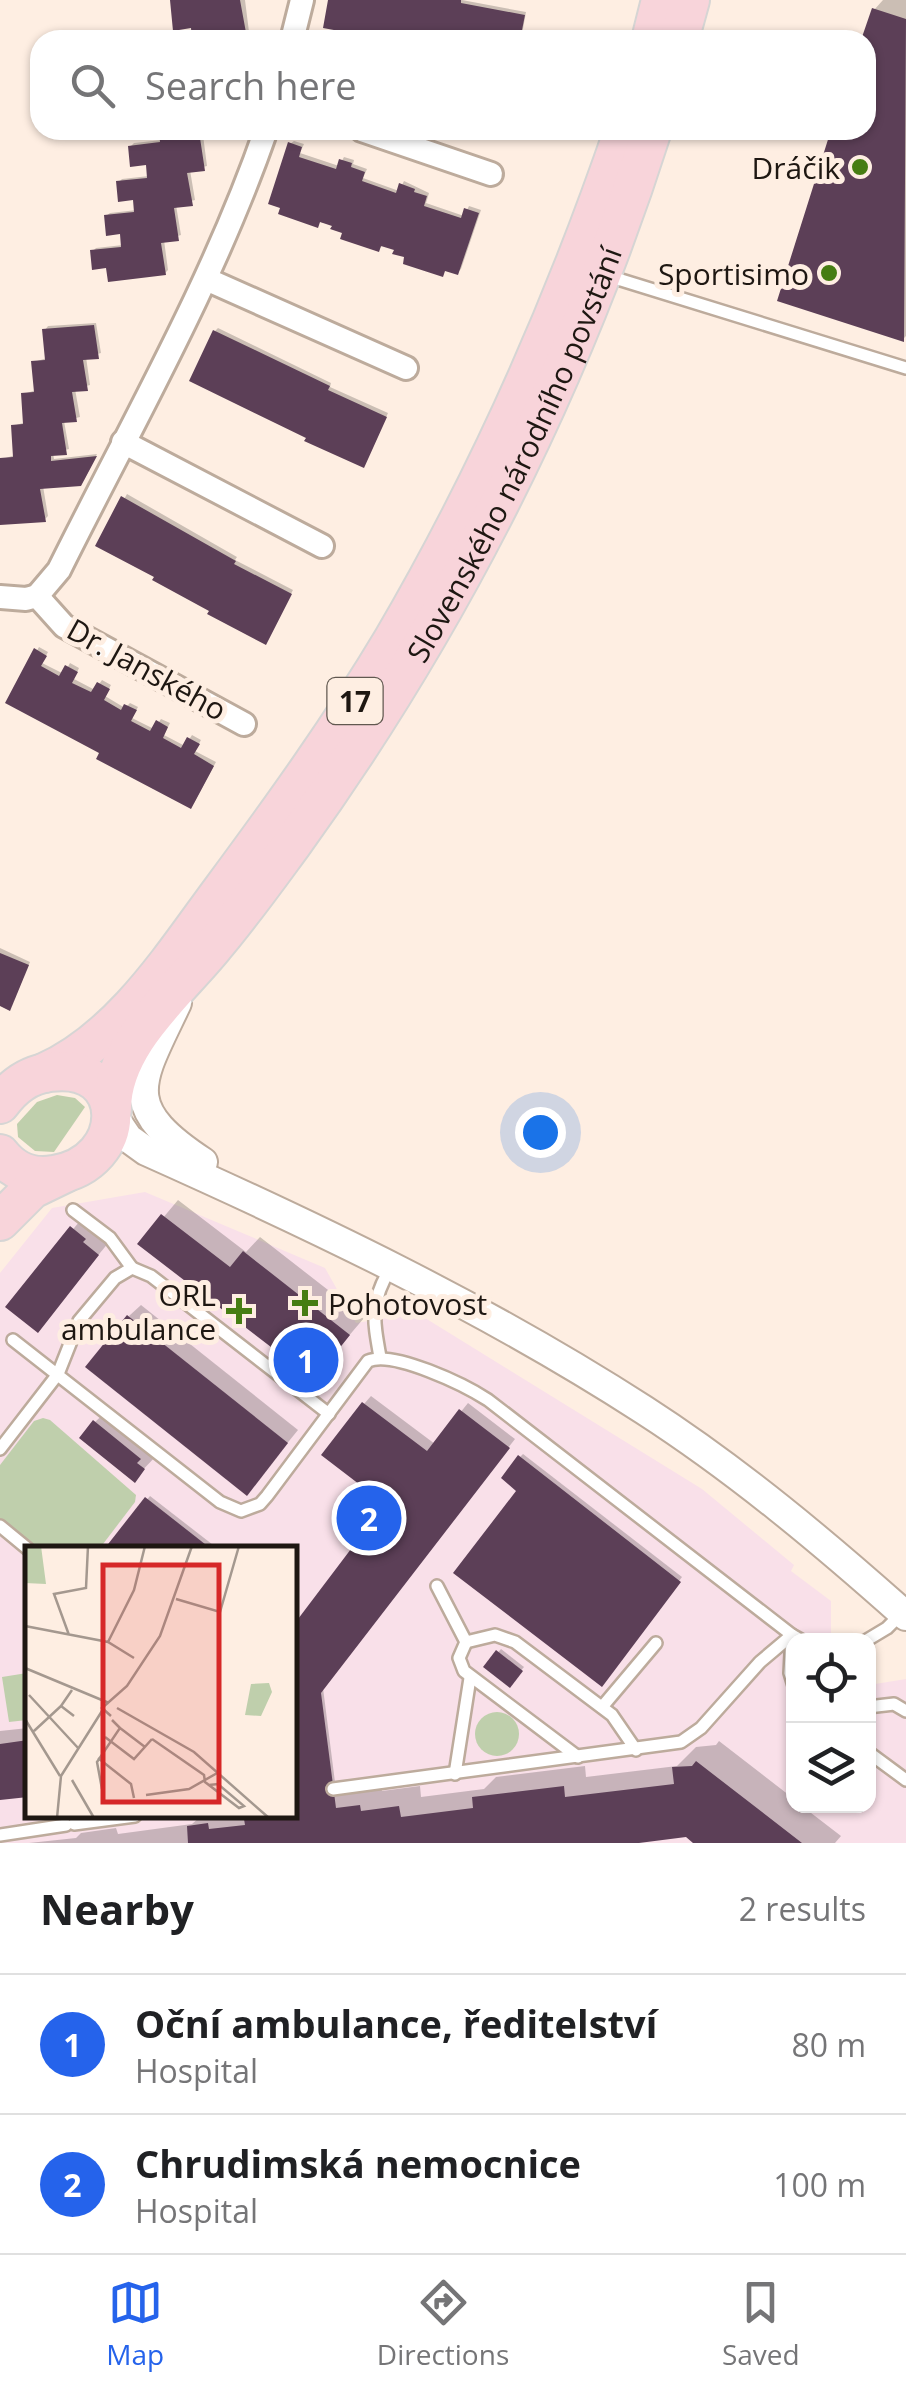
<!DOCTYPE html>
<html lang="en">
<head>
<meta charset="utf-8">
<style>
  body { margin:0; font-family:"Open Sans",sans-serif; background:#f2f2f2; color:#202124 }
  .controls { position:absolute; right:30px; bottom:30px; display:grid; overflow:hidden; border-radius:20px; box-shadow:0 2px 8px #0004 }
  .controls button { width:90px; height:90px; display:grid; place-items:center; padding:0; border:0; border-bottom:2px solid #e0e0e0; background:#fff; color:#202124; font:50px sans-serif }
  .you { position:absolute; left:540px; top:1132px; width:35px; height:35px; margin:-25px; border:8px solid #fff; border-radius:50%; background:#1a73e8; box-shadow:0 0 0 15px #1a73e833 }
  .badge { display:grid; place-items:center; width:65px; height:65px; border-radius:50%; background:#2563eb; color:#fff; font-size:32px; font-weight:700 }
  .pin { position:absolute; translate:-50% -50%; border:5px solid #fff; box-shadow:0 2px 10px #0006 }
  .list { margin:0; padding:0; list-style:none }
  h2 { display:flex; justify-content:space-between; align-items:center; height:130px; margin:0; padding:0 40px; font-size:42px }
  h2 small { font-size:32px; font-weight:400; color:#757577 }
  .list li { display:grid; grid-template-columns:65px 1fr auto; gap:30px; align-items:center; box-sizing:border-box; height:140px; padding:0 40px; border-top:2px solid #e0e0e0 }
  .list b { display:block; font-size:38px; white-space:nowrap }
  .list p { margin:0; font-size:32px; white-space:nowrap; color:#757577 }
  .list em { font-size:32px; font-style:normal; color:#757577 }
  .icon { flex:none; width:55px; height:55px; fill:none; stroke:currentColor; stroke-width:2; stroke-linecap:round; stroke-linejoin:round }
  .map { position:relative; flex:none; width:906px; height:1843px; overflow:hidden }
  .search { position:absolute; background:#fff; box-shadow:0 2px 8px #0004; left:30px; right:30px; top:30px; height:110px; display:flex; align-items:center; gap:25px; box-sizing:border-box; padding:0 35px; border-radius:30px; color:#757577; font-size:38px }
  .sheet { height:410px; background:#fff }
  nav { display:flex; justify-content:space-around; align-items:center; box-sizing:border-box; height:140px; border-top:2px solid #e0e0e0; background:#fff; font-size:28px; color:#757577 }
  nav a { display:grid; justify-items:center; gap:5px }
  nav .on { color:#2563eb }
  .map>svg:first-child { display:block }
  .medical { fill:#f9e0e9; fill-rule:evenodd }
  .green { fill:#bfcfac }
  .shadow { fill:#0003 }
  .building { fill:#5c3f57 }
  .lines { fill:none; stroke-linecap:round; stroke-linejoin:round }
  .service-casing { stroke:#bdab9c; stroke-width:16 }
  .minor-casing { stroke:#bdab9c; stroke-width:28 }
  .tertiary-casing { stroke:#bdab9c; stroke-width:32 }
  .primary-casing { stroke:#d6d5d4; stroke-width:42 }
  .service { stroke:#fff; stroke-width:11 }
  .minor { stroke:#fff; stroke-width:22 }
  .tertiary { stroke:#fff; stroke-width:28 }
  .primary { stroke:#f8d4da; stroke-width:38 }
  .poi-dot { fill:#467d12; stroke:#feeee2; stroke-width:4 }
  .labels { text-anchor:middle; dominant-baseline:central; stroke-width:10; stroke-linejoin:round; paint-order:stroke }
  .shield { fill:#feeee2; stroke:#615850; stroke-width:2.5 }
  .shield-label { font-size:28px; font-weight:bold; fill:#1e1712 }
  .poi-label { font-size:30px; fill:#1e1712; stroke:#feeee2; text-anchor:end }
  .street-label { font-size:30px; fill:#1e1712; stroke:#feeee2 }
  .inset-road { fill:none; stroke:#a4988f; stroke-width:2.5 }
  .view { fill:#d62828; fill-opacity:0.15; stroke:#d62828; stroke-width:5 }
  .inset-edge { fill:none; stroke:#1e1712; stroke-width:5 }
</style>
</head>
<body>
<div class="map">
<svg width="906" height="1843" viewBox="0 0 906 1843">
  <rect width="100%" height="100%" fill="#feeee2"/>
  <!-- medical -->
  <path class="medical" d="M145,1192L325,1268L356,1323L417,1313L702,1489L794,1565L791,1571L831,1601V1640H794V1806H868L869,1685L906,1679V1843H0V1273L52,1208ZM28,1548H295V1816H28Z"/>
  <!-- green -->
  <g class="green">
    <polygon points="57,1095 75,1098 85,1107 54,1152 35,1151 18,1137 17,1124 37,1102"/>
    <polygon points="43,1418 50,1420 136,1495 135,1502 100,1548 38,1548 0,1518 0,1465 34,1421"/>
    <polygon points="27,1673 27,1720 9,1722 2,1677"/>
    <circle cx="497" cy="1734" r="22"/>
  </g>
  <!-- shadow -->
  <g class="shadow">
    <polygon points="172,0 245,0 249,32 245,36 195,40 194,26"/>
    <polygon points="331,0 462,0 526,12 521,40 391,40"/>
    <polygon points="883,0 906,0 906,336 903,339 835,130 866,130 864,40 874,10"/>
    <polygon points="161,130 221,131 203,135 207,166 190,170 195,200 176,205 181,235 164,240 168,270 165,273 108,266 93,251 96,248 123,245 122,231 106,216 110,213 137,210 135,197 119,182 122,179 149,176 148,162 130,147 134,143 162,140"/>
    <polygon points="294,141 304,144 300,153 339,166 344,157 354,160 353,164 367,169 363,178 399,191 404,181 429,193 426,203 464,216 469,206 481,210 461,269 458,272 407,256 397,248 382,246 379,249 335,225 320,222 317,225 290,144"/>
    <polygon points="96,323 101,353 86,357 90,385 75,389 80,417 64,421 69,449 53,453 54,459 97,454 84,480 43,486 48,516 45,519 0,522 3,459 15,455 13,426 26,422 24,394 36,390 34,362 47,358 45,330 48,326"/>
    <polygon points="218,328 331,383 330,387 388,413 366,462 309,437 215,331"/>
    <polygon points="127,494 237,557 235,560 293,590 268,638 99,545"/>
    <polygon points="39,647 48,652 42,663 64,674 70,663 79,668 74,679 95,690 102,680 111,685 105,696 125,708 130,703 138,707 132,718 154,729 161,719 170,723 164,735 185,746 192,735 201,740 195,751 216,762 194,803 8,702"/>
    <polygon points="0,948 30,962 10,1008 0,1004"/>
    <polygon points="178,1200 246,1252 260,1237 364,1318 314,1377 141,1244"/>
    <polygon points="84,1216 109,1242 38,1329 9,1307"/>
    <polygon points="141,1305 298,1430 247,1493 129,1316"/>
    <polygon points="371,1396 435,1444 468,1403 515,1439 323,1688 336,1790 381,1785 382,1791 420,1786 421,1797 484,1789 496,1777 585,1766 586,1777 677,1766 696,1747 716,1745 719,1741 794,1799 794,1806 802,1806 841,1836 835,1843 697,1843 686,1835 618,1843 29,1843 76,1838 81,1833 116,1828 118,1834 192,1824 201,1816 295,1816 295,1627 388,1504 364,1404"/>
    <polygon points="111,1407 154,1442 150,1446 159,1453 134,1479 95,1422"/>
    <polygon points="523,1454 682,1577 602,1684 520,1457"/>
    <polygon points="150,1496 217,1548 108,1548"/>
    <polygon points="501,1649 524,1667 509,1685 486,1667"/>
    <polygon points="28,1728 28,1794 0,1797 0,1731"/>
  </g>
  <!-- building -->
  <g class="building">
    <polygon points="170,0 240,0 247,38 192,40 191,28 173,31"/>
    <polygon points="328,0 461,0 461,3 525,15 520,40 388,40 323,28"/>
    <polygon points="872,8 906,19 904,342 777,301 831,130 866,130 866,40 861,40"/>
    <polygon points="159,130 218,130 218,136 200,138 205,171 187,173 193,206 174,208 179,241 161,243 166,275 108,282 106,268 92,270 90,250 121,247 120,234 106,236 104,215 134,212 133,200 118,202 116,181 147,178 146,165 130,167 128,146 160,142"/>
    <polygon points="288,142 302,147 299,157 336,169 339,159 352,163 351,167 365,172 362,181 396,193 399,183 415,189 414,192 427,196 424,206 461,218 464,208 479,213 458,275 445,271 443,277 403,264 404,257 392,254 394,250 381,246 379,252 340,239 342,233 330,229 332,226 320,222 318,228 278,214 280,208 268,204"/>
    <polygon points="94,325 99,359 83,360 88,391 72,392 77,422 62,423 67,455 51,456 51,461 97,456 81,486 40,489 46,522 0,525 0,458 13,457 11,425 23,424 21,393 34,392 31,361 45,360 42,329"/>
    <polygon points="213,330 330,386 328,390 387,417 364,468 304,441 306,438 189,381"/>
    <polygon points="121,496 236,561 234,564 292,594 266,645 207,614 209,611 152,580 154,577 95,546"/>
    <polygon points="34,648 47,656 41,666 59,676 65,665 78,672 72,683 91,692 97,682 110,689 104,700 121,710 124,704 137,710 131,721 150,731 156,720 168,727 163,738 181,748 187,737 200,744 194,754 214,766 191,809 96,759 99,753 5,703"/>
    <polygon points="0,953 29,965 10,1011 0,1006"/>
    <polygon points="161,1214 230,1267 243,1251 350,1335 314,1380 137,1244"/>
    <polygon points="70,1226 86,1239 83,1242 99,1255 38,1333 5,1307"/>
    <polygon points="127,1315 288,1443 247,1496 85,1367"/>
    <polygon points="362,1402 427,1451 459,1409 510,1448 321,1693 336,1808 360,1805 361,1811 399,1806 401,1817 473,1808 472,1797 564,1786 565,1797 674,1784 672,1767 692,1766 696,1761 802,1843 693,1843 686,1837 639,1843 188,1843 187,1826 208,1823 209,1829 245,1825 244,1819 295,1816 295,1623 385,1504 321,1455"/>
    <polygon points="93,1420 141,1459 137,1463 145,1469 135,1483 79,1438"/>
    <polygon points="518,1455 681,1582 602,1687 453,1573 516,1491 501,1478"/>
    <polygon points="145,1497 210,1548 105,1548"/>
    <polygon points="496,1650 523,1671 510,1688 483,1667"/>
    <polygon points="28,1740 28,1797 0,1800 0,1744"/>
  </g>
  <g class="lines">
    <defs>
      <g id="service">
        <polyline points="605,275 906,368"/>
        <polyline points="132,1268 151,1276 329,1414"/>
        <path d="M13,1340L220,1502L241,1511L260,1504L267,1496L368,1361C393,1350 465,1385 488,1400L792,1635L790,1673L794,1686"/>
        <path d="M380,1357C373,1318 370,1302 391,1267"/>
        <polyline points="0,1449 58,1374 79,1321 115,1278 132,1268 110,1238 73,1210"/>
        <polyline points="0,1526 28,1549"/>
        <polyline points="437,1586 466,1642 459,1658 464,1671 578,1757"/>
        <polyline points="867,1640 887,1628 902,1613"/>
        <polyline points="466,1642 495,1635 515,1642 612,1715 636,1750"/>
        <polyline points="602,1707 656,1643"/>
        <polyline points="868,1707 894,1704 906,1711"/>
        <polyline points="868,1752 906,1780"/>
        <polyline points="455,1774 470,1678"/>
        <polyline points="333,1789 681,1742 701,1728 760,1662 792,1635 801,1640"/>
        <polyline points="74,1824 135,1816"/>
        <polyline points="0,1835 66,1825"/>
      </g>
      <g id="minor">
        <polyline points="292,40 302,0"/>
        <polyline points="362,130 491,174"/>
        <polyline points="206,279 406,368"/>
        <polyline points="123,442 322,546"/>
        <path d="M37,596L59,570C131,425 213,283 266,130"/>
        <polyline points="37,596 64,626 244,724"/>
        <polyline points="0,597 26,599 37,596"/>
      </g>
      <g id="tertiary">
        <path d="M177,1003C139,1083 118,1106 203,1162"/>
        <path d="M113,1116L128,1138L146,1151C316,1227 486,1308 644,1410C737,1470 823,1542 906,1616"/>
      </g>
      <g id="primary">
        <polyline points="651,40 661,0"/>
        <polyline points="679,40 690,0"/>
        <path d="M44,1073C121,1039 173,956 222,890C282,809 341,727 393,640C488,478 563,308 624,130"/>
        <path d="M0,1104C13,1086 28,1075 50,1072C131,1061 131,1163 54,1175C33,1179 13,1171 0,1154"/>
        <path id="s1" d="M112,1109C112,1044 176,993 214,946C242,913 267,878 292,844C449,627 571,385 652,130"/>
        <polyline points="0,1221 32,1189 65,1173"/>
      </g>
    </defs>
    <!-- service casing -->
    <use href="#service" class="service-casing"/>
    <!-- minor casing -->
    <use href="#minor" class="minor-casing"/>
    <!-- tertiary casing -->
    <use href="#tertiary" class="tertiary-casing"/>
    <!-- primary casing -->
    <use href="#primary" class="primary-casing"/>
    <!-- service -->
    <use href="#service" class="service"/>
    <!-- minor -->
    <use href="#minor" class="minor"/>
    <!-- tertiary -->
    <use href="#tertiary" class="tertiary"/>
    <!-- primary -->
    <use href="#primary" class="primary"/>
  </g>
  <!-- markers -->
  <g class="poi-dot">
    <circle cx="860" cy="167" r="10"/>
    <circle cx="829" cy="273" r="10"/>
    <path d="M300 1288h10v10h10v10h-10v10h-10v-10h-10v-10h10z"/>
    <path d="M234 1296h10v10h10v10h-10v10h-10v-10h-10v-10h10z"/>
  </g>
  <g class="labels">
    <!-- shield labels -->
    <rect class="shield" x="327.5" y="678" width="55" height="46" rx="8"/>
    <g class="shield-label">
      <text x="355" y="701">17</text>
    </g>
    <!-- poi labels -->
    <g class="poi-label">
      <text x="840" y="167">Dráčik</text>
      <text x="809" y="273">Sportisimo</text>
      <text x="216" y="1294">ORL<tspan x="216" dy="34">ambulance</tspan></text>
      <text x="328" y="1303" text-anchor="start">Pohotovost</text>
    </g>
    <!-- street labels -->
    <g class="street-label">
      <text stroke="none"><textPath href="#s1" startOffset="775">Slovenského národního povstání</textPath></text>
      <text transform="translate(147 669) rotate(29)">Dr. Janského</text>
    </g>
  </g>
  <!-- overview -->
  <g transform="translate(25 1546)">
    <rect width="272" height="272" fill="#feeee2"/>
    <path d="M0,0H16L21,38L0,37ZM244,137L247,146L236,170L220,169L226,138Z" fill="#bfcfac"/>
    <path class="inset-road" d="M151,53L195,66L214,0M0,80L83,96L109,112M44,89L29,48L61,42L63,0M83,96L109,44L120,0M0,122L84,157M47,144L36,160L49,170M4,149L54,203M92,162L169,206L244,272M86,170L77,162L102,140L135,90L167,0M0,173L35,230M95,182L120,201M9,185L36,160M80,191L109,213L127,193M127,193L179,229L180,236L214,262L219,260L193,238L184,239M73,212L106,238L109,252M47,234L69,272M77,243L72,216L95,182L87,174M121,249L164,243L194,226M32,272L36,230L77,165"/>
    <path class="view" d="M78,19H194V256H78Z"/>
    <rect width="272" height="272" class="inset-edge"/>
  </g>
</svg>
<div class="controls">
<button><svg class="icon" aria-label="locate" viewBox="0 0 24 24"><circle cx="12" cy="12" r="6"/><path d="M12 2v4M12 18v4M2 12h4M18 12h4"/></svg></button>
<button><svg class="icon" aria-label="layers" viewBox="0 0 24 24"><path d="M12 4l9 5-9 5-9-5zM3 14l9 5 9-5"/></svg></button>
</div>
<div class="you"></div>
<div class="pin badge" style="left:306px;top:1360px">1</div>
<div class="pin badge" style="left:369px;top:1518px">2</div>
<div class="search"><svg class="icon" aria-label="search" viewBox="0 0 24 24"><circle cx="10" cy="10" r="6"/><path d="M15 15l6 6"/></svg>Search here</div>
</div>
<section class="sheet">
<h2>Nearby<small>2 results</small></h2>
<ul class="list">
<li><span class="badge">1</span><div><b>Oční ambulance, ředitelství</b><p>Hospital</p></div><em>80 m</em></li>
<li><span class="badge">2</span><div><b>Chrudimská nemocnice</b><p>Hospital</p></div><em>100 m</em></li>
</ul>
</section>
<nav>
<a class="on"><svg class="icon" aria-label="map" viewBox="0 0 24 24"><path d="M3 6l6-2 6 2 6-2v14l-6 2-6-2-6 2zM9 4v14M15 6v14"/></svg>Map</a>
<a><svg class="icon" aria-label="directions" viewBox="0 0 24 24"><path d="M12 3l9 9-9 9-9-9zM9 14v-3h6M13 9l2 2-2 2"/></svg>Directions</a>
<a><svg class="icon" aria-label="saved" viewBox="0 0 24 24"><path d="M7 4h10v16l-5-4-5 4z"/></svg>Saved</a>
</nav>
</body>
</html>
